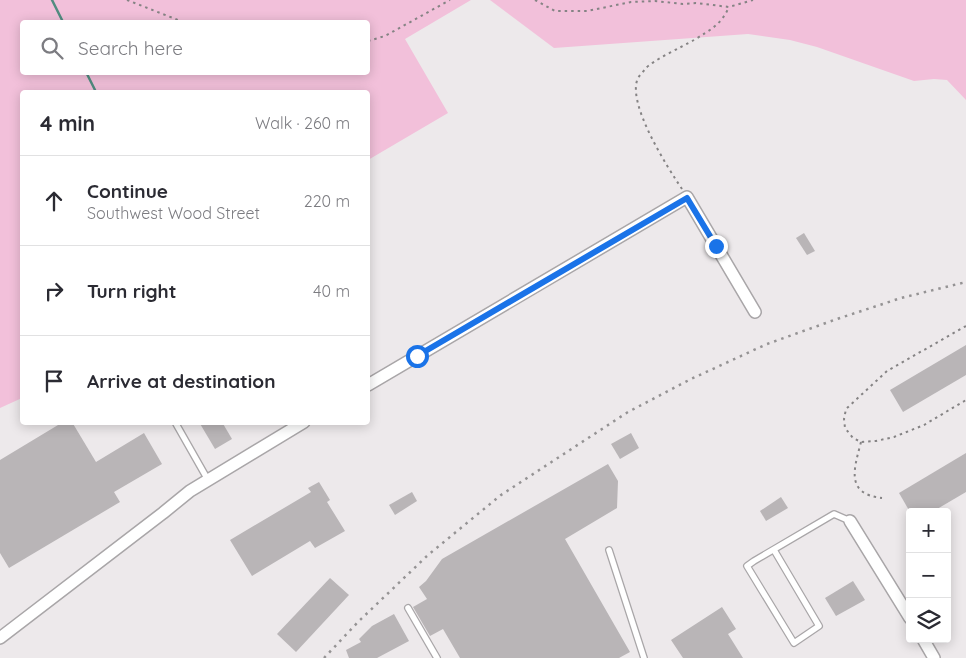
<!DOCTYPE html>
<html lang="en">
<head>
<meta charset="utf-8">
<style>
  body { margin:0; font-family:Quicksand,sans-serif; background:#f7f7f7; color:#2b2b33 }
  .controls { position:absolute; right:15px; bottom:15px; display:grid; overflow:hidden; border-radius:5px; box-shadow:0 2px 12px #0003 }
  .controls button { width:45px; height:45px; display:grid; place-items:center; padding:0; border:0; border-bottom:1px solid #e1e1e2; background:#fff; color:#2b2b33; font:25px sans-serif }
  .stop { position:absolute; width:15px; height:15px; margin:-11px; border:4px solid #1a73e8; border-radius:50%; background:#fff }
  .stop.end { background:#1a73e8; border-color:#fff; box-shadow:0 1px 5px #0008 }
  .list { margin:0; padding:0; list-style:none }
  h2 { display:flex; justify-content:space-between; align-items:center; height:65px; margin:0; padding:0 20px; font-size:21px }
  h2 small { font-size:16px; font-weight:400; color:#7c7c81 }
  .list li { display:grid; grid-template-columns:32px 1fr auto; gap:15px; align-items:center; box-sizing:border-box; height:90px; padding:0 20px; border-top:1px solid #e1e1e2 }
  .list b { display:block; font-size:19px; white-space:nowrap }
  .list p { margin:0; font-size:16px; white-space:nowrap; color:#7c7c81 }
  .list em { font-size:16px; font-style:normal; color:#7c7c81 }
  .icon { flex:none; width:28px; height:28px; fill:none; stroke:currentColor; stroke-width:2; stroke-linecap:round; stroke-linejoin:round }
  .map { position:relative; flex:none; width:966px; height:658px; overflow:hidden }
  .search { position:absolute; background:#fff; box-shadow:0 2px 12px #0003; left:20px; top:20px; width:350px; height:55px; display:flex; align-items:center; gap:12px; box-sizing:border-box; padding:0 18px; border-radius:5px; color:#7c7c81; font-size:19px }
  .panel { position:absolute; background:#fff; box-shadow:0 2px 12px #0003; left:20px; top:90px; width:350px; height:335px; border-radius:5px }
  .map>svg:first-child { display:block }
  .green { fill:#f2c0da; fill-rule:evenodd }
  .lines { fill:none; stroke-linecap:round; stroke-linejoin:round }
  .stream { stroke:#528c80; stroke-width:2.5 }
  .building { fill:#b9b5b7 }
  .service-casing { stroke:#a9a6a8; stroke-width:8 }
  .minor-casing { stroke:#a9a6a8; stroke-width:14 }
  .path { stroke:#858384; stroke-width:2; stroke-dasharray:2.5 4; stroke-linecap:butt }
  .service { stroke:#fff; stroke-width:5.5 }
  .minor { stroke:#fff; stroke-width:11 }
  .rail { stroke:#959394; stroke-width:2.5; stroke-dasharray:2.5 5; stroke-linecap:butt }
  .route { stroke:#1a73e8; stroke-width:6 }
</style>
</head>
<body>
<div class="map">
<svg width="966" height="658" viewBox="0 0 966 658">
  <rect width="100%" height="100%" fill="#ede9eb"/>
  <!-- green -->
  <g class="green">
    <path d="M0,0H471L405,39L448,113L368,160V92H22V398L0,408ZM22,22H368V72H22Z"/>
    <polygon points="490,0 966,0 966,100 947,80 934,79 914,81 817,47 790,40 748,34 554,48"/>
  </g>
  <g class="lines">
    <!-- stream -->
    <g class="stream">
      <polyline points="52,0 63,22"/>
      <polyline points="86,72 96,92"/>
    </g>
  </g>
  <!-- building -->
  <g class="building">
    <polygon points="804,233 815,251 807,255 796,238"/>
    <polygon points="966,345 966,375 903,412 890,390"/>
    <polygon points="63,422 72,422 96,462 144,433 162,464 114,492 120,502 9,568 0,553 0,460"/>
    <polygon points="199,422 222,422 232,439 215,449"/>
    <polygon points="631,433 639,448 620,459 611,444"/>
    <polygon points="966,453 966,492 932,512 910,512 899,493"/>
    <polygon points="608,464 618,481 617,508 565,539 630,652 619,658 460,658 443,629 430,636 413,607 427,599 419,587 426,581 442,559"/>
    <polygon points="319,482 330,500 327,502 345,531 315,548 310,541 252,576 230,540 311,492 308,488"/>
    <polygon points="412,492 417,501 395,515 389,505"/>
    <polygon points="781,497 788,508 766,521 760,511"/>
    <polygon points="330,578 349,595 296,652 277,634"/>
    <polygon points="853,581 865,600 836,616 825,598"/>
    <polygon points="722,607 736,629 728,634 743,658 683,658 671,640"/>
    <polygon points="394,614 409,641 377,658 349,658 346,650 361,642 359,639 372,626"/>
  </g>
  <g class="lines">
    <defs>
      <g id="service">
        <polyline points="175,422 208,480"/>
        <polyline points="609,550 644,658"/>
        <polyline points="774,550 819,626 794,643 747,566 754,561 834,514 850,521"/>
        <polyline points="408,608 437,658"/>
      </g>
      <g id="minor">
        <polyline points="368,385 687,197 755,312"/>
        <polyline points="850,521 910,618"/>
        <polyline points="0,638 163,513 190,491 304,422"/>
        <polyline points="923,639 934,658"/>
      </g>
    </defs>
    <!-- service casing -->
    <use href="#service" class="service-casing"/>
    <!-- minor casing -->
    <use href="#minor" class="minor-casing"/>
    <!-- path -->
    <g class="path">
      <polyline points="127,0 183,22"/>
      <polyline points="535,0 555,11 587,11 631,2 655,1 683,4 696,3 729,7 753,0"/>
      <polyline points="368,41 385,36 450,0"/>
      <path d="M682,189C668,168 626,103 638,78C640,75 643,72 645,69C653,60 682,47 694,40C710,30 721,25 729,7"/>
      <polyline points="966,326 887,371 846,409 844,419 845,428 853,438 861,442 876,441 894,437 924,425 966,400"/>
      <path d="M861,442C854,469 845,494 882,498"/>
    </g>
    <!-- service -->
    <use href="#service" class="service"/>
    <!-- minor -->
    <use href="#minor" class="minor"/>
    <!-- rail -->
    <polyline class="rail" points="324,658 358,622 428,555 501,495 628,412 691,379 767,344 837,319 901,298 966,282"/>
  </g>
  <g class="lines">
    <!-- route -->
    <polyline class="route" points="417,356 687,198 716,246"/>
  </g>
</svg>
<div class="controls">
<button>+</button>
<button>−</button>
<button><svg class="icon" aria-label="layers" viewBox="0 0 24 24"><path d="M12 4l9 5-9 5-9-5zM3 14l9 5 9-5"/></svg></button>
</div>
<div class="stop" style="left:417px;top:356px"></div>
<div class="stop end" style="left:716px;top:246px"></div>
<div class="search"><svg class="icon" aria-label="search" viewBox="0 0 24 24"><circle cx="10" cy="10" r="6"/><path d="M15 15l6 6"/></svg>Search here</div>
<section class="panel">
<h2>4 min<small>Walk · 260 m</small></h2>
<ul class="list">
<li><svg class="icon" aria-label="ahead" viewBox="0 0 24 24"><path d="M12 20V5M6 11l6-6 6 6"/></svg><div><b>Continue</b><p>Southwest Wood Street</p></div><em>220 m</em></li>
<li><svg class="icon" aria-label="right" viewBox="0 0 24 24"><path d="M7 20v-9h11M14 6l5 5-5 5"/></svg><div><b>Turn right</b></div><em>40 m</em></li>
<li><svg class="icon" aria-label="arrive" viewBox="0 0 24 24"><path d="M6 21V4h12l-3 4 3 4H6"/></svg><div><b>Arrive at destination</b></div></li>
</ul>
</section>
</div>
</body>
</html>
